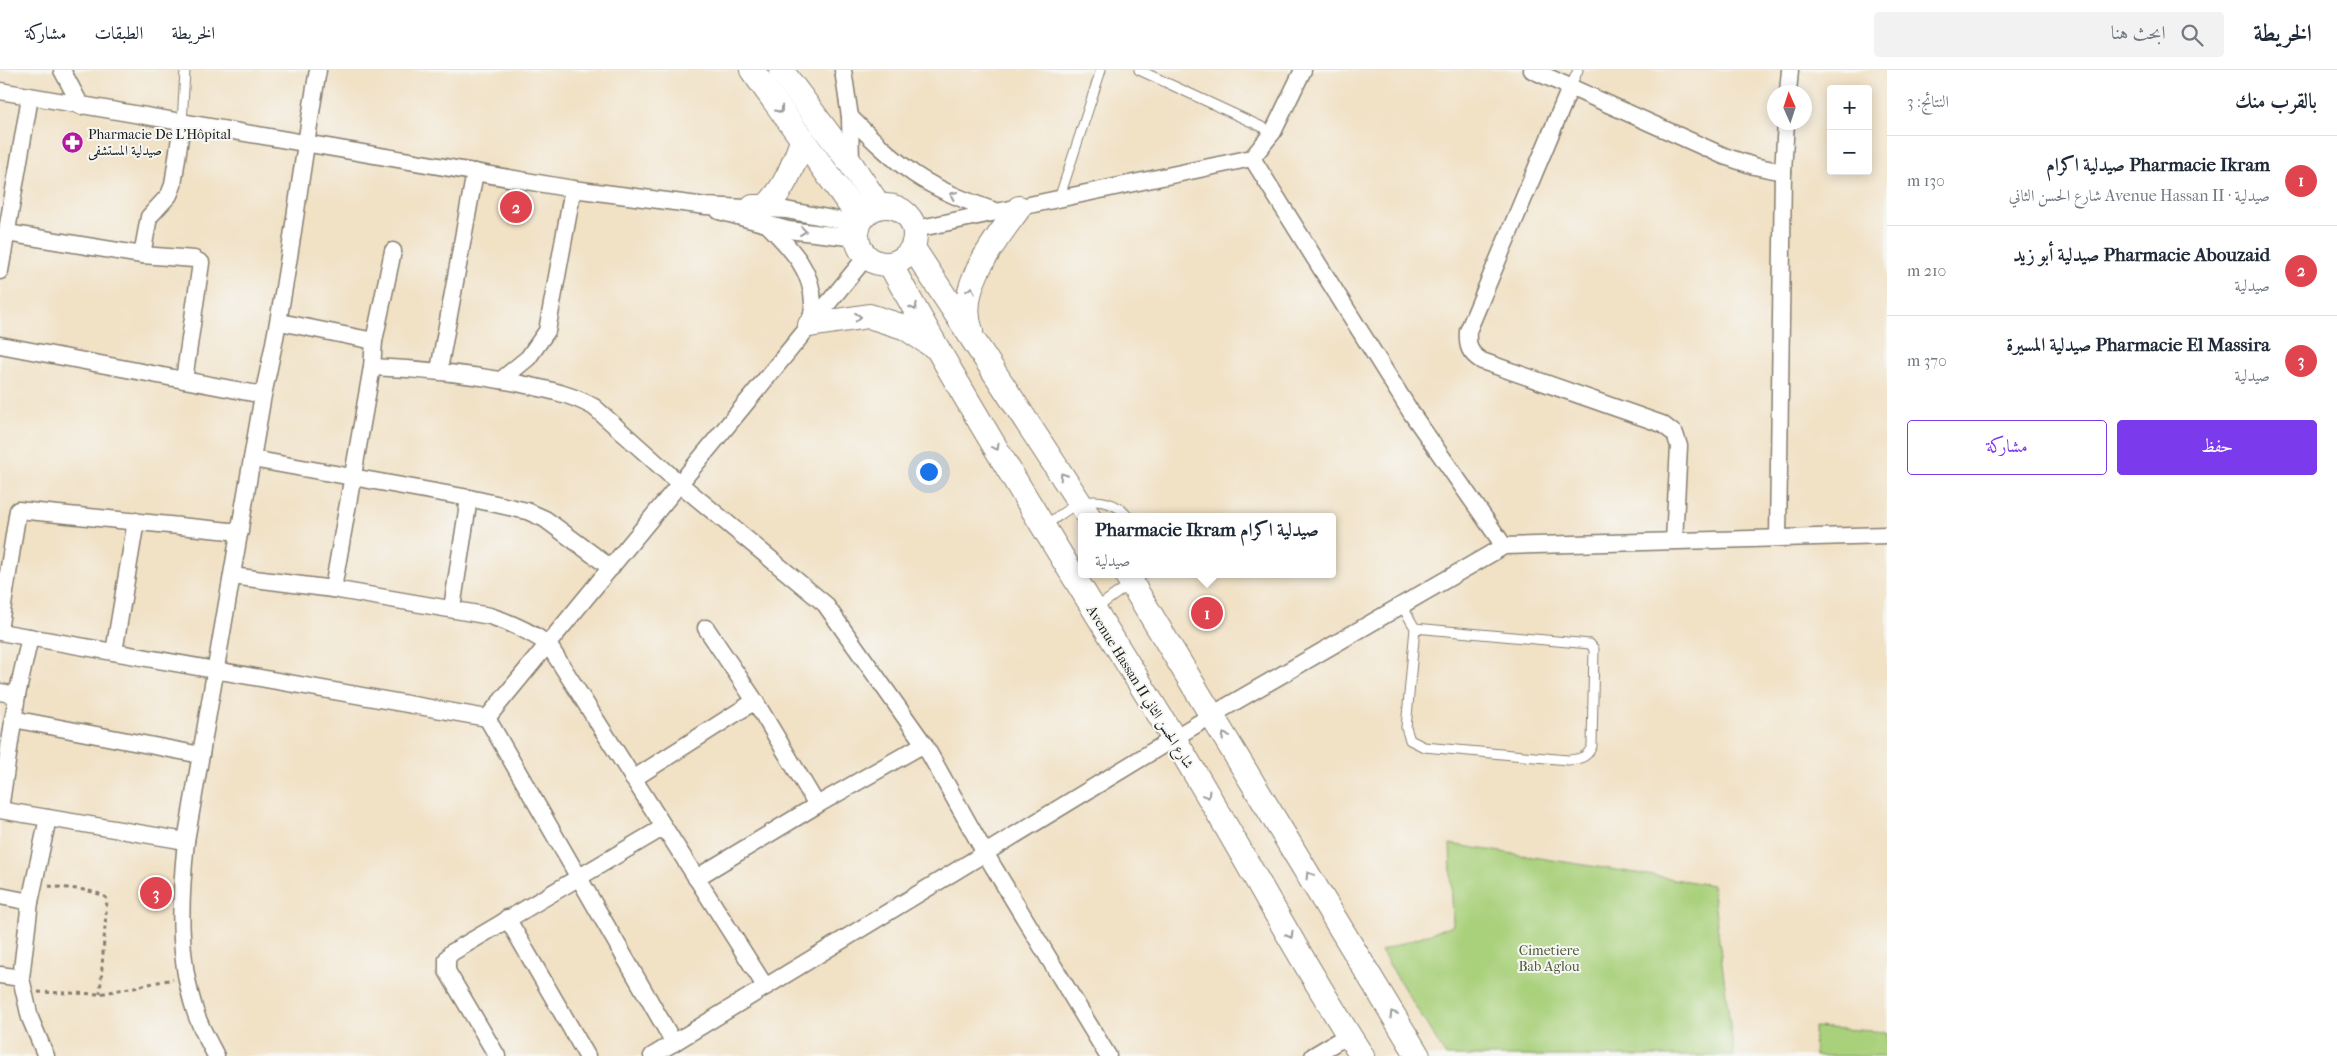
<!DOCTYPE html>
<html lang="ar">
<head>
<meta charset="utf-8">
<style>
  body { margin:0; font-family:"IM FELL French Canon",Amiri,serif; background:#f2f2f3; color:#1f2937; direction:rtl }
  .controls { position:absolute; right:15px; top:15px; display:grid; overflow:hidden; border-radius:5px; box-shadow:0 2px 12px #0003 }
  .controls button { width:45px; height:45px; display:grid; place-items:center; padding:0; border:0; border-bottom:1px solid #e0e1e3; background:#fff; color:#1f2937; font:25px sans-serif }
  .compass { position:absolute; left:1767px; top:15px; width:45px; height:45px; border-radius:50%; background:#fff; box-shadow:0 2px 12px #0003; rotate:357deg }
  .you { position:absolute; left:928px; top:401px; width:18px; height:18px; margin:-12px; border:4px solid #fff; border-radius:50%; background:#1a73e8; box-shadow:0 0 0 8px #1a73e833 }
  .badge { display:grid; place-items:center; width:32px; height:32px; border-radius:50%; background:#7c3aed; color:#fff; font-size:16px; font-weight:700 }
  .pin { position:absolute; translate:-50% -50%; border:2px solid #fff; box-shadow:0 1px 5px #0006 }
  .popup { position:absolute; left:1078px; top:443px; width:258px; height:65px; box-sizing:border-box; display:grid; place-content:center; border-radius:5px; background:#fff; filter:drop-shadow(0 1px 4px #0005); font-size:16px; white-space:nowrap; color:#747a83 }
  .popup b { font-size:19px; color:#1f2937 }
  .popup::after { content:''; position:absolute; left:50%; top:100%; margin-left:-10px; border:10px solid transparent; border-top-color:#fff }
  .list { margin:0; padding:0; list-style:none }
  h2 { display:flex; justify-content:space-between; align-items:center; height:65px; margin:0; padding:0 20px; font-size:21px }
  h2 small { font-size:16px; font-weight:400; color:#747a83 }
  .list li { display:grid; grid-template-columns:32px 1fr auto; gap:15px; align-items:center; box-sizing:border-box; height:90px; padding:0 20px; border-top:1px solid #e0e1e3 }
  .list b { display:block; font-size:19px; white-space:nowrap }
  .list p { margin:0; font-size:16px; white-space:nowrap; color:#747a83 }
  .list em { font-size:16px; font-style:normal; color:#747a83 }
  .actions { display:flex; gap:10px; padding:15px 20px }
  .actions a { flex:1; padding:11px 0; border:1px solid #7c3aed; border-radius:5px; text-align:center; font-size:18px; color:#7c3aed }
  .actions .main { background:#7c3aed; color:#fff }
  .icon { flex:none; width:28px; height:28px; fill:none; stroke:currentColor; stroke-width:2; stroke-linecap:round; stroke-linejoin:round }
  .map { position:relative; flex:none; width:1887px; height:986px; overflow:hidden; direction:ltr }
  header { display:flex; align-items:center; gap:30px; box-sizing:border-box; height:70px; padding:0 25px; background:#fff; border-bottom:1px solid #e0e1e3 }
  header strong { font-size:24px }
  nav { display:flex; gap:28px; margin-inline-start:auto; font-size:18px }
  .search { width:350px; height:45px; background:#f2f2f3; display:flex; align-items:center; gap:12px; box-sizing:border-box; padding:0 18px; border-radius:5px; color:#747a83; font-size:19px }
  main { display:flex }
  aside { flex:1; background:#fff }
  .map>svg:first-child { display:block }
  .green { fill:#a9d07a; stroke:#62764b }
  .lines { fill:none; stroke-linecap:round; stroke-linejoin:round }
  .lane-casing { stroke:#867e70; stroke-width:11 }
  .street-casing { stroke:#867e70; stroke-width:19 }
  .secondary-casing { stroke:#867e70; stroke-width:26 }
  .path { stroke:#867e70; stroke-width:3; stroke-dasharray:4 4; stroke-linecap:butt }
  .lane { stroke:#fff; stroke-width:9 }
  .street { stroke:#fff; stroke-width:16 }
  .secondary { stroke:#fff; stroke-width:24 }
  .oneway { stroke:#999 }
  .labels { text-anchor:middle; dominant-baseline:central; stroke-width:4; stroke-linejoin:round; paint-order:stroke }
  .poi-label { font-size:14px; fill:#1c1c1c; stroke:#f6f6f2; text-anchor:start }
  .street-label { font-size:14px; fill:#1c1c1c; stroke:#f6f6f2 }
  .park-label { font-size:14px; fill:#4d5b3d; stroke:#f6f6f2 }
</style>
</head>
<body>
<header>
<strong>الخريطة</strong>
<div class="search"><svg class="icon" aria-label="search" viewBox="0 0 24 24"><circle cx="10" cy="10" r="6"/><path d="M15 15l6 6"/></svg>ابحث هنا</div>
<nav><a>الخريطة</a><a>الطبقات</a><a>مشاركة</a></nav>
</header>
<main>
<aside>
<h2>بالقرب منك<small>النتائج: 3</small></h2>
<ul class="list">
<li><span class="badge" style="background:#e0444e">1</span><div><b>Pharmacie Ikram صيدلية اكرام</b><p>صيدلية · Avenue Hassan II شارع الحسن الثاني</p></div><em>130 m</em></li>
<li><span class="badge" style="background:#e0444e">2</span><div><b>Pharmacie Abouzaid صيدلية أبو زيد</b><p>صيدلية</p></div><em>210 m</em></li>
<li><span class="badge" style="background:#e0444e">3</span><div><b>Pharmacie El Massira صيدلية المسيرة</b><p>صيدلية</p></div><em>370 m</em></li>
</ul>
<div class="actions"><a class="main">حفظ</a><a>مشاركة</a></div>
</aside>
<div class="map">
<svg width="1887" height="986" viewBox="0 0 1887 986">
  <rect width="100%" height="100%" fill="#f6f6f2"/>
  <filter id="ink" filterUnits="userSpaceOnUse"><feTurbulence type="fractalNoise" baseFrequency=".02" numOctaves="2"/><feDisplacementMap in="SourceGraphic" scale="10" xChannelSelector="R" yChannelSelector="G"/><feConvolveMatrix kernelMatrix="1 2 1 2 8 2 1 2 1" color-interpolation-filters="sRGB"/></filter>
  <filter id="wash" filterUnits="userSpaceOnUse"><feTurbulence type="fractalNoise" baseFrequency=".0096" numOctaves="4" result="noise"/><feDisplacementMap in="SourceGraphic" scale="20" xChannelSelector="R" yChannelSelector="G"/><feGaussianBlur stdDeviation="1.12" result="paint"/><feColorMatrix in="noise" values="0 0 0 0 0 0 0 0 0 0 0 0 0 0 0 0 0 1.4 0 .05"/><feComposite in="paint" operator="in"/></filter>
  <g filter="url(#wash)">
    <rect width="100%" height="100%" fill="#f1e1c5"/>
    <!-- green -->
    <g class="green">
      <polygon points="1450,774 1712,815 1734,986 1446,986 1381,881 1453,855"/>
      <polygon points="1814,957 1887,962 1887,986 1815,986"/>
    </g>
  </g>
  <g filter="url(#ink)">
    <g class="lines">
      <defs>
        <g id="lane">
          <polyline points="1139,0 1273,62"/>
          <polyline points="1570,18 1578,0"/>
          <polyline points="182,54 185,0"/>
          <polyline points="1059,129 1101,0"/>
          <path d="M1045,455C1056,449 1069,436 1082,433C1098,428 1118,433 1128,447"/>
          <path d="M1402,536L1415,558L1590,574L1594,579L1592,676C1587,688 1580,689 1568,690L1424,677L1410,670L1406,658L1415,558"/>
          <polyline points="1095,539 1144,504"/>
        </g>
        <g id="street">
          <polyline points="62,0 81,36"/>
          <polyline points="843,0 850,47 851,94"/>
          <polyline points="1532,0 1724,86 1754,96 1783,102"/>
          <path d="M1570,18L1468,261C1467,276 1469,283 1482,291L1662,354L1675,364L1679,376L1674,471"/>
          <polyline points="0,21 573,119 706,136 786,140 859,154"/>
          <polyline points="1788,22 1790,0"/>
          <path d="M850,47C870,67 890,87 914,104C939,121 969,132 998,142"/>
          <polyline points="1252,88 1412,344 1504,476"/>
          <polyline points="719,141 788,160 857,168"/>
          <path d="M767,154C789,177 812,198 813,233C813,242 812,248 808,255"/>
          <polyline points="916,159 1252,88 1273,62 1303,0"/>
          <polyline points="7,163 142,185 194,189 201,193 184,310"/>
          <polyline points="142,185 149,147 169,125 173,115 182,54"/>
          <polyline points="0,201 30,27"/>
          <polyline points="280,252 374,271"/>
          <polyline points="0,275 263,325"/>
          <path d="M372,297C421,299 469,304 517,313C544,319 569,323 594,337L680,414L825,534L924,674L985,783L1108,986"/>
          <polyline points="439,300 475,102"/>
          <polyline points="501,310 528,288 547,261 573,119"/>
          <polyline points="252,389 469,428 527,441 545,449 611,498"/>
          <polyline points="1778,468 1783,102 1786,52"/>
          <path d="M232,506L333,519L490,546C512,553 529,561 548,574L765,916"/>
          <polyline points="333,519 372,297 374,271 393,181"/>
          <polyline points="452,538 469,428"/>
          <polyline points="0,554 18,440 240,462"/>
          <polyline points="706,558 755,631 817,735"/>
          <polyline points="0,562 487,648"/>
          <polyline points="114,582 136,451"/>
          <polyline points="0,622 17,625"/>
          <polyline points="487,648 866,187"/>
          <polyline points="487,648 674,973"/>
          <polyline points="13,649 201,685"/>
          <polyline points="633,709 755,631"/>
          <polyline points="0,739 17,625 30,567"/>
          <polyline points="0,740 186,771"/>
          <polyline points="696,808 817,735 924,674"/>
          <polyline points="0,826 30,832"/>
          <polyline points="507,848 587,986"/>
          <polyline points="0,905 21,908"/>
          <polyline points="46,986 30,948 21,908 30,832 48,748"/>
          <path d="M216,986C209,972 200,957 195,941C177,886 180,829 186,771L263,325C288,217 299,108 318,0"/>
          <polyline points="497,986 447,901 447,889 451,883 664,757"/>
          <polyline points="652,986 1212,645 1504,476 1887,465"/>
          <polyline points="1313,986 1348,965"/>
        </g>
        <g id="secondary">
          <polyline points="752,0 861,150"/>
          <polyline points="781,0 851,94 879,136"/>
          <circle cx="886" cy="165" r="29"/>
          <path d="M753,137H766C785,118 793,96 802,71"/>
          <polyline points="913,178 1089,447"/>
          <path d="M890,194C978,355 1077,511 1173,667C1238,772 1295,883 1362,986"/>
          <polyline points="810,255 869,246 904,257 933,276"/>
          <path d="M971,261C955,218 995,171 1019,138"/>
          <polyline points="1126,504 1418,986"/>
        </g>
      </defs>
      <!-- lane casing -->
      <use href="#lane" class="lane-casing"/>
      <!-- street casing -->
      <use href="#street" class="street-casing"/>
      <!-- secondary casing -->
      <use href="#secondary" class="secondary-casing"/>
      <!-- path -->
      <g class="path">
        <path d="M49,816C63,818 99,819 107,829L100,924"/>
        <polyline points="38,922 100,924 173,909"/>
      </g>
      <!-- lane -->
      <use href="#lane" class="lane"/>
      <!-- street -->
      <use href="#street" class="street"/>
      <!-- secondary -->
      <use href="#secondary" class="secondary"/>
    </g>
    <!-- one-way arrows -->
    <defs><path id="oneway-chevron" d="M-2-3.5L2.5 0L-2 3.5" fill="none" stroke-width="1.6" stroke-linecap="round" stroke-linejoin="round" transform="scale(1.25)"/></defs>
    <g class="oneway">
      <use href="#oneway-chevron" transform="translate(780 40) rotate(55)"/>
      <use href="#oneway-chevron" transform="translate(953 125) rotate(-156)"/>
      <use href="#oneway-chevron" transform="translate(803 161) rotate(7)"/>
      <use href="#oneway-chevron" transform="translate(971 220) rotate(-75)"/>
      <use href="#oneway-chevron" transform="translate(914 237) rotate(61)"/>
      <use href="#oneway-chevron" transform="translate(858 247) rotate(-4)"/>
      <use href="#oneway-chevron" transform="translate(996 377) rotate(59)"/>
      <use href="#oneway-chevron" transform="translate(1063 406) rotate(-123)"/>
      <use href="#oneway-chevron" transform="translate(1225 666) rotate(-121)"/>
      <use href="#oneway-chevron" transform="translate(1207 725) rotate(59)"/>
      <use href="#oneway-chevron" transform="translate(1309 805) rotate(-121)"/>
      <use href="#oneway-chevron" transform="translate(1290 865) rotate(60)"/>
      <use href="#oneway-chevron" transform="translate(1393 944) rotate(-121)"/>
    </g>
  </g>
  <!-- icons -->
  <defs>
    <symbol id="pharmacy-disc" viewBox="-11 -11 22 22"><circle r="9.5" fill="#b5179e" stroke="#f6f6f2"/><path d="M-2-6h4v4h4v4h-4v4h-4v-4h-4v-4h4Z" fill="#fff"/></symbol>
  </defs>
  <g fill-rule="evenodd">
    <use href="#pharmacy-disc" x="60" y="60" width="25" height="25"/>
  </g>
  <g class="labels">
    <!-- poi labels -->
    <g class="poi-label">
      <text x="88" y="64">Pharmacie De L'Hôpital<tspan x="88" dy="16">صيدلية المستشفى</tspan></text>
    </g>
    <!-- street labels -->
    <g class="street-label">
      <text transform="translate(1140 617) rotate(58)">Avenue Hassan II شارع الحسن الثاني</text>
    </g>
    <!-- park labels -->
    <g class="park-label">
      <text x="1549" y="880">Cimetiere<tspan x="1549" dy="16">Bab Aglou</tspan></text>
    </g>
  </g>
</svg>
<div class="controls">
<button>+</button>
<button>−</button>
</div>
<svg class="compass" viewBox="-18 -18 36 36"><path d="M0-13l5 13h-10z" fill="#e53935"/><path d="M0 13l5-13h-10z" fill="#747a83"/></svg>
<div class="you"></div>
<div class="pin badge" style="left:1207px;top:543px;background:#e0444e">1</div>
<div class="popup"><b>Pharmacie Ikram صيدلية اكرام</b>صيدلية</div>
<div class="pin badge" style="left:516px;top:137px;background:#e0444e">2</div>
<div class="pin badge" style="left:156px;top:823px;background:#e0444e">3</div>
</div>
</main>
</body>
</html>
